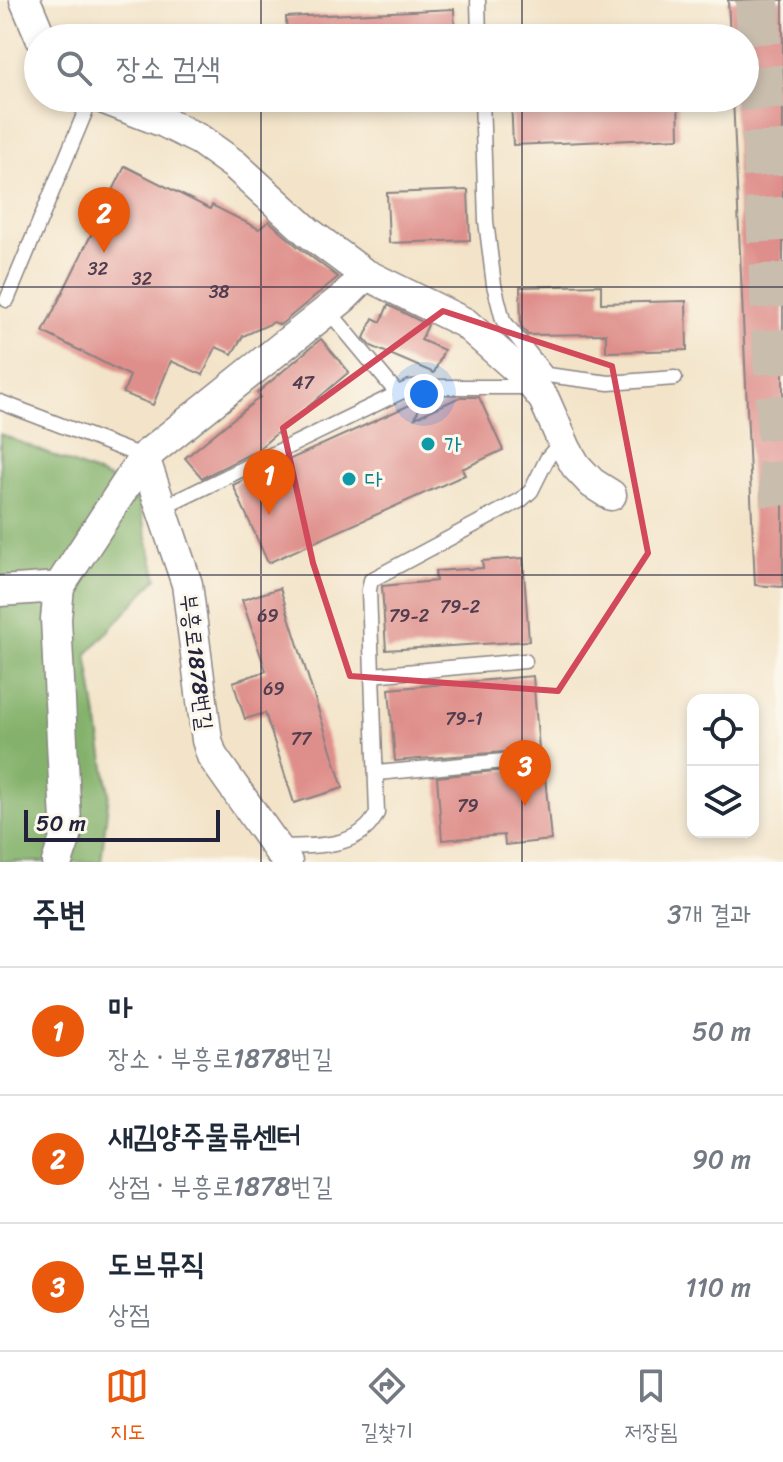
<!DOCTYPE html>
<html lang="ko">
<head>
<meta charset="utf-8">
<style>
  body { margin:0; font-family:Sriracha,"Poor Story",sans-serif; background:#f2f2f3; color:#1f2937 }
  .controls { position:absolute; right:24px; bottom:24px; display:grid; overflow:hidden; border-radius:16px; box-shadow:0 4px 12px #0003 }
  .controls button { width:72px; height:72px; display:grid; place-items:center; padding:0; border:0; border-bottom:2px solid #e0e1e3; background:#fff; color:#1f2937; font:40px sans-serif }
  .scale { position:absolute; left:24px; bottom:20px; width:196px; box-sizing:border-box; padding-left:8px; border:4px solid #22223b; border-top:0; font-size:22px; line-height:28px; white-space:nowrap; color:#22223b; -webkit-text-stroke:6px #fbf7ec; paint-order:stroke }
  .you { position:absolute; left:424px; top:394px; width:28px; height:28px; margin:-20px; border:6px solid #fff; border-radius:50%; background:#1a73e8; box-shadow:0 0 0 12px #1a73e833 }
  .badge { display:grid; place-items:center; width:52px; height:52px; border-radius:50%; background:#ea580c; color:#fff; font-size:26px; font-weight:700 }
  .pin { position:absolute; translate:-50% -66px; filter:drop-shadow(0 2px 4px #0008) }
  .pin::after { content:''; position:absolute; top:42px; width:28px; height:24px; background:inherit; clip-path:polygon(0 0,100% 0,50% 100%) }
  .list { margin:0; padding:0; list-style:none }
  h2 { display:flex; justify-content:space-between; align-items:center; height:104px; margin:0; padding:0 32px; font-size:34px }
  h2 small { font-size:26px; font-weight:400; color:#747a83 }
  .list li { display:grid; grid-template-columns:52px 1fr auto; gap:24px; align-items:center; box-sizing:border-box; height:128px; padding:0 32px; border-top:2px solid #e0e1e3 }
  .list b { display:block; font-size:30px; white-space:nowrap }
  .list p { margin:0; font-size:26px; white-space:nowrap; color:#747a83 }
  .list em { font-size:26px; font-style:normal; color:#747a83 }
  .icon { flex:none; width:44px; height:44px; fill:none; stroke:currentColor; stroke-width:2; stroke-linecap:round; stroke-linejoin:round }
  .map { position:relative; flex:none; width:783px; height:862px; overflow:hidden }
  .search { position:absolute; background:#fff; box-shadow:0 4px 12px #0003; left:24px; right:24px; top:24px; height:88px; display:flex; align-items:center; gap:20px; box-sizing:border-box; padding:0 28px; border-radius:44px; color:#747a83; font-size:30px }
  .sheet { height:488px; background:#fff }
  nav { display:flex; justify-content:space-around; align-items:center; box-sizing:border-box; height:112px; border-top:2px solid #e0e1e3; background:#fff; font-size:22px; color:#747a83 }
  nav a { display:grid; justify-items:center; gap:4px }
  nav .on { color:#ea580c }
  .map>svg:first-child { display:block }
  .forest { fill:#84b26c; stroke:#536a54; stroke-width:2 }
  .building { fill:#df8f8b }
  .lines { fill:none; stroke-linecap:round; stroke-linejoin:round }
  .trunk-tunnel { stroke:#c9bdad; stroke-width:44; stroke-dasharray:44 22; stroke-linecap:butt }
  .service-casing { stroke:#8a8382; stroke-width:17 }
  .minor-casing { stroke:#8a8382; stroke-width:33 }
  .service { stroke:#fff; stroke-width:14 }
  .minor { stroke:#fff; stroke-width:30 }
  .marked { fill:none; stroke:#d1495b; stroke-width:6; stroke-linejoin:round }
  .grid { fill:none; stroke:#22223b; stroke-width:2; stroke-opacity:0.55 }
  .culture-dot { fill:#0f9aa8; stroke:#fbf7ec; stroke-width:3 }
  .labels { text-anchor:middle; dominant-baseline:central; stroke-width:6; stroke-linejoin:round; paint-order:stroke }
  .number-label { font-size:18px; fill:#513d4f }
  .culture-label { font-size:22px; fill:#0d838f; stroke:#fbf7ec; text-anchor:start }
  .street-label { font-size:22px; fill:#22223b; stroke:#fbf7ec }
</style>
</head>
<body>
<div class="map">
<svg width="783" height="862" viewBox="0 0 783 862">
  <rect width="100%" height="100%" fill="#fbf7ec"/>
  <filter id="ink" filterUnits="userSpaceOnUse"><feTurbulence type="fractalNoise" baseFrequency=".0125" numOctaves="2"/><feDisplacementMap in="SourceGraphic" scale="16" xChannelSelector="R" yChannelSelector="G"/><feConvolveMatrix kernelMatrix="1 2 1 2 8 2 1 2 1" color-interpolation-filters="sRGB"/></filter>
  <filter id="wash" filterUnits="userSpaceOnUse"><feTurbulence type="fractalNoise" baseFrequency=".006" numOctaves="4" result="noise"/><feDisplacementMap in="SourceGraphic" scale="32" xChannelSelector="R" yChannelSelector="G"/><feGaussianBlur stdDeviation="1.8" result="paint"/><feColorMatrix in="noise" values="0 0 0 0 0 0 0 0 0 0 0 0 0 0 0 0 0 1.4 0 .05"/><feComposite in="paint" operator="in"/></filter>
  <g filter="url(#wash)">
    <rect width="100%" height="100%" fill="#f3e4c9"/>
    <!-- forest -->
    <polygon class="forest" points="0,434 135,489 157,578 87,654 109,793 101,862 0,862"/>
    <g id="blocks">
      <!-- building -->
      <g class="building">
        <polygon points="728,0 783,0 783,587 755,585 733,98 745,98 745,38 730,38"/>
        <polygon points="454,9 455,38 287,38 286,17"/>
        <polygon points="511,98 678,98 679,138 513,145"/>
        <polygon points="125,166 210,209 212,205 259,229 269,221 297,246 338,277 280,325 274,322 243,336 232,354 216,347 203,375 171,361 153,405 123,393 130,376 43,332"/>
        <polygon points="468,190 470,240 389,243 387,193"/>
        <polygon points="601,285 601,303 686,301 687,350 606,352 606,334 528,335 521,326 520,287"/>
        <polygon points="388,305 428,325 421,340 444,350 434,373 371,346 364,338 373,318 381,322"/>
        <polygon points="321,339 349,372 256,451 202,478 185,458 260,397 257,393"/>
        <polygon points="460,397 479,397 503,450 462,469 465,475 268,563 233,485 423,399 415,418"/>
        <polygon points="523,558 529,641 386,650 382,586 436,581 435,571 483,568 482,561"/>
        <polygon points="280,588 343,788 294,803 265,713 245,719 233,682 266,671 242,600"/>
        <polygon points="533,676 539,749 395,761 389,689"/>
        <polygon points="544,766 551,840 505,845 504,835 442,840 437,777"/>
      </g>
    </g>
  </g>
  <g filter="url(#ink)">
    <use href="#blocks" fill-opacity="0" stroke="#8a8382" stroke-width="2"/>
    <g class="lines">
      <!-- trunk-tunnel -->
      <polyline class="trunk-tunnel" points="757,0 783,510"/>
      <defs>
        <g id="service">
          <polyline points="478,0 479,38"/>
          <polyline points="482,98 486,221 494,285 503,320 547,375 609,383 675,378"/>
          <polyline points="7,300 91,98"/>
          <polyline points="328,310 397,393"/>
          <polyline points="0,402 144,457"/>
          <polyline points="162,508 411,387 534,387"/>
          <polyline points="372,675 525,661"/>
          <polyline points="377,773 536,758"/>
          <path d="M278,847C311,846 360,850 377,813L369,590L371,580L521,500L531,491L548,457L562,441"/>
        </g>
        <g id="minor">
          <polyline points="25,0 41,38"/>
          <polyline points="102,98 164,122 200,140 235,165 308,232 363,273 465,323 525,376 544,399 566,449 576,466 592,483 611,495"/>
          <polyline points="144,457 187,584 207,740 212,756 287,862"/>
          <polyline points="0,591 59,587 144,457 343,298 356,285 363,273"/>
          <polyline points="57,862 66,836 66,823 56,619 59,587"/>
        </g>
      </defs>
      <!-- service casing -->
      <use href="#service" class="service-casing"/>
      <!-- minor casing -->
      <use href="#minor" class="minor-casing"/>
      <!-- service -->
      <use href="#service" class="service"/>
      <!-- minor -->
      <use href="#minor" class="minor"/>
    </g>
  </g>
  <!-- marked area -->
  <path class="marked" d="M443,311L612,366L648,553L558,691L350,676L313,563L283,428Z"/>
  <!-- grid -->
  <path class="grid" d="M261,0V38M522,0V38M261,98V862M522,98V862M0,287H783M0,575H783"/>
  <!-- markers -->
  <g class="culture-dot">
    <circle cx="428" cy="444" r="8"/>
    <circle cx="349" cy="479" r="8"/>
  </g>
  <g class="labels">
    <!-- number labels -->
    <g class="number-label">
      <text x="98" y="269">32</text>
      <text x="142" y="279">32</text>
      <text x="219" y="292">38</text>
      <text x="303" y="383">47</text>
      <text x="460" y="607">79-2</text>
      <text x="268" y="616">69</text>
      <text x="409" y="616">79-2</text>
      <text x="274" y="689">69</text>
      <text x="464" y="719">79-1</text>
      <text x="301" y="739">77</text>
      <text x="468" y="806">79</text>
    </g>
    <!-- culture labels -->
    <g class="culture-label">
      <text x="444" y="444">가</text>
      <text x="365" y="479">다</text>
    </g>
    <!-- street labels -->
    <g class="street-label">
      <text transform="translate(197 662) rotate(83)">부흥로1878번길</text>
    </g>
  </g>
</svg>
<div class="controls">
<button><svg class="icon" aria-label="locate" viewBox="0 0 24 24"><circle cx="12" cy="12" r="6"/><path d="M12 2v4M12 18v4M2 12h4M18 12h4"/></svg></button>
<button><svg class="icon" aria-label="layers" viewBox="0 0 24 24"><path d="M12 4l9 5-9 5-9-5zM3 14l9 5 9-5"/></svg></button>
</div>
<div class="scale">50 m</div>
<div class="you"></div>
<div class="pin badge" style="left:269px;top:515px">1</div>
<div class="pin badge" style="left:104px;top:253px">2</div>
<div class="pin badge" style="left:525px;top:806px">3</div>
<div class="search"><svg class="icon" aria-label="search" viewBox="0 0 24 24"><circle cx="10" cy="10" r="6"/><path d="M15 15l6 6"/></svg>장소 검색</div>
</div>
<section class="sheet">
<h2>주변<small>3개 결과</small></h2>
<ul class="list">
<li><span class="badge">1</span><div><b>마</b><p>장소 · 부흥로1878번길</p></div><em>50 m</em></li>
<li><span class="badge">2</span><div><b>새김양주물류센터</b><p>상점 · 부흥로1878번길</p></div><em>90 m</em></li>
<li><span class="badge">3</span><div><b>도브뮤직</b><p>상점</p></div><em>110 m</em></li>
</ul>
</section>
<nav>
<a class="on"><svg class="icon" aria-label="map" viewBox="0 0 24 24"><path d="M3 6l6-2 6 2 6-2v14l-6 2-6-2-6 2zM9 4v14M15 6v14"/></svg>지도</a>
<a><svg class="icon" aria-label="directions" viewBox="0 0 24 24"><path d="M12 3l9 9-9 9-9-9zM9 14v-3h6M13 9l2 2-2 2"/></svg>길찾기</a>
<a><svg class="icon" aria-label="saved" viewBox="0 0 24 24"><path d="M7 4h10v16l-5-4-5 4z"/></svg>저장됨</a>
</nav>
</body>
</html>
